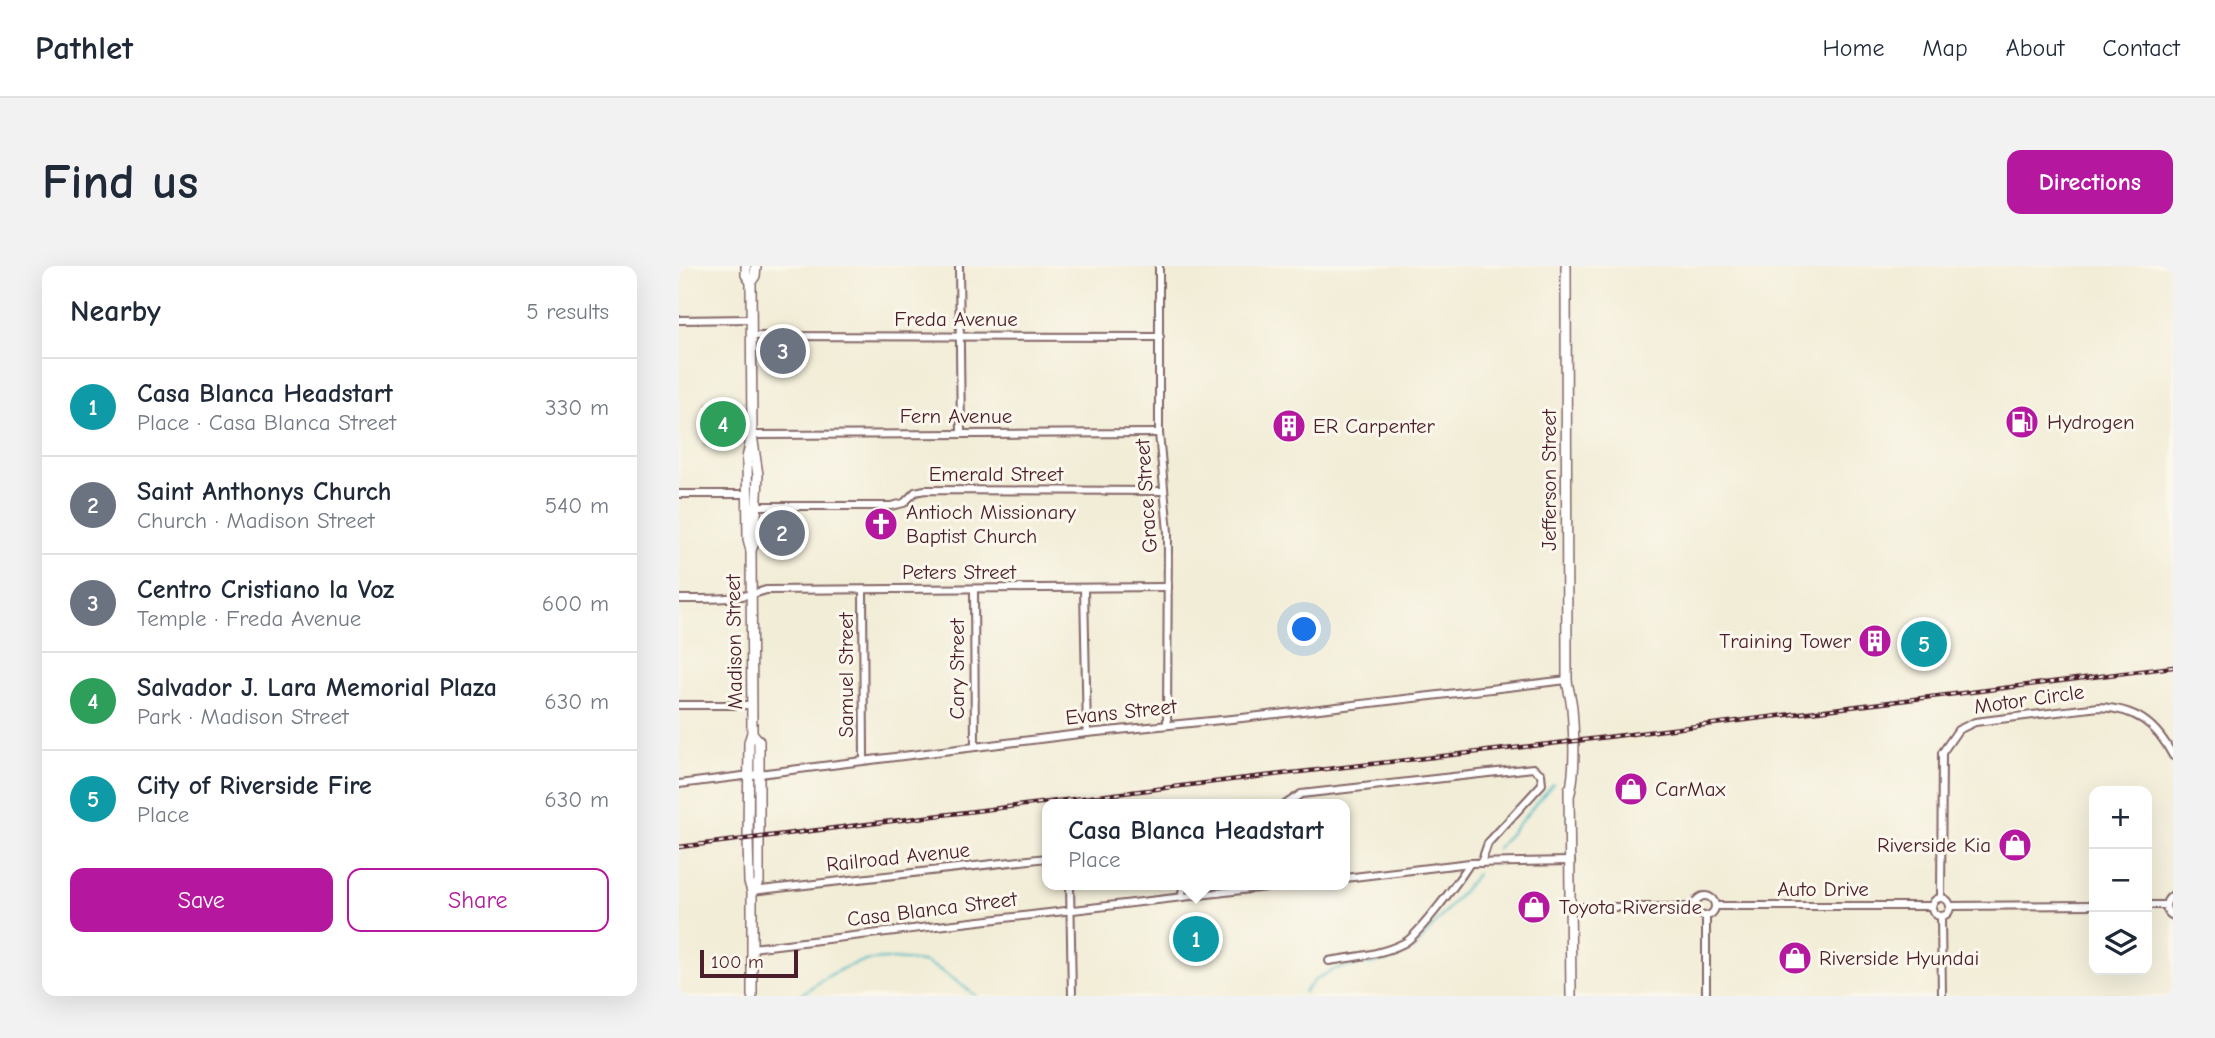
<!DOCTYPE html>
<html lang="en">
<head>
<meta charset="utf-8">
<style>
  body { margin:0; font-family:"Comic Neue",sans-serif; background:#f2f2f3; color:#1f2937 }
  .controls { position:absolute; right:21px; bottom:21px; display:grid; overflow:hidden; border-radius:14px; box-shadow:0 7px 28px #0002 }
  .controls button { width:63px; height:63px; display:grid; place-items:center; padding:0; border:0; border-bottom:2px solid #e0e1e3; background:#fff; color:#1f2937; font:35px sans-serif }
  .scale { position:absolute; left:21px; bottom:18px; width:98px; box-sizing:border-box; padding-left:7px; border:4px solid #4a1f2b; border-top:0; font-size:19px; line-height:24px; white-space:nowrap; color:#4a1f2b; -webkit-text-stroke:5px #fbf7ec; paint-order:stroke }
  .you { position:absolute; left:626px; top:364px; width:24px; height:24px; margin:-18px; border:5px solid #fff; border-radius:50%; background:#1a73e8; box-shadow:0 0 0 10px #1a73e833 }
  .badge { display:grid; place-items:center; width:46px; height:46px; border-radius:50%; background:#b5179e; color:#fff; font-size:23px; font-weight:700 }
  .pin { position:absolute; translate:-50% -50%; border:4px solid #fff; box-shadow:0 2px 7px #0006 }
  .popup { position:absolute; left:363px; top:533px; width:308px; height:91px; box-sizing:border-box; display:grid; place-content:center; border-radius:14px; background:#fff; filter:drop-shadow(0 2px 5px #0005); font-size:23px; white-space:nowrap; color:#747a83 }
  .popup b { font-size:26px; color:#1f2937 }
  .popup::after { content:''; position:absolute; left:50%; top:100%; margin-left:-14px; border:14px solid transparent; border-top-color:#fff }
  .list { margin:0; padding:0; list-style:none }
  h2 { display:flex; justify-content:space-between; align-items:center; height:91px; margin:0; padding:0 28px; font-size:30px }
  h2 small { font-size:23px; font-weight:400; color:#747a83 }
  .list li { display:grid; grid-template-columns:46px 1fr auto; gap:21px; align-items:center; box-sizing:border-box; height:98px; padding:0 28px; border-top:2px solid #e0e1e3 }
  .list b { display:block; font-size:26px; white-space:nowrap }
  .list p { margin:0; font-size:23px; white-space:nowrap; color:#747a83 }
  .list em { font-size:23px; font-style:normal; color:#747a83 }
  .actions { display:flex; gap:14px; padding:21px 28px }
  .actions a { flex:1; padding:16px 0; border:2px solid #b5179e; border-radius:14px; text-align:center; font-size:24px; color:#b5179e }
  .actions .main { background:#b5179e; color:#fff }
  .icon { flex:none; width:38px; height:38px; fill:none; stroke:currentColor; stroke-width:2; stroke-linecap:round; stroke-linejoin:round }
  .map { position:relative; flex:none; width:1494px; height:730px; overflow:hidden; border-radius:14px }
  header { display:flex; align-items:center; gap:42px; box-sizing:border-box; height:98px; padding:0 35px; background:#fff; border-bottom:2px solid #e0e1e3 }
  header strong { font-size:33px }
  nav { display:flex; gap:38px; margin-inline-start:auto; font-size:24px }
  .intro { display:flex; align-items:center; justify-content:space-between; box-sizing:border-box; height:168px; padding:0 42px }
  h1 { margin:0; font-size:49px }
  .button { padding:18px 32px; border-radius:14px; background:#b5179e; color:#fff; font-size:24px; font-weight:700 }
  main { display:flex; gap:42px; padding:0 42px }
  aside { flex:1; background:#fff; border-radius:14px; box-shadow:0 7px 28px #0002 }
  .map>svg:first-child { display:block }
  .park { fill:url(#park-crowns); stroke:#7e7953; stroke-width:2 }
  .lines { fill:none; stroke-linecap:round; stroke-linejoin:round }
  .stream { stroke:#49b8c2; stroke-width:2 }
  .street-casing { stroke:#856767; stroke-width:10 }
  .secondary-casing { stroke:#856767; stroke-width:12 }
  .street { stroke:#fff; stroke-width:6 }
  .secondary { stroke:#fff; stroke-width:9 }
  .rail-casing { stroke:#4a1f2b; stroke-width:4.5 }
  .rail { stroke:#fbf7ec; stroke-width:2; stroke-dasharray:5; stroke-linecap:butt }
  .labels { text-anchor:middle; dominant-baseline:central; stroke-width:6; stroke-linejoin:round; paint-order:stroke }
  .street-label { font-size:21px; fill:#4a1f2b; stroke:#fbf7ec }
  .poi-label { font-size:21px; fill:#4a1f2b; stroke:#fbf7ec; text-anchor:start }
</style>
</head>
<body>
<header>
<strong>Pathlet</strong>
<nav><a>Home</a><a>Map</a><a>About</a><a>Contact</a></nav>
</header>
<div class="intro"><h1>Find us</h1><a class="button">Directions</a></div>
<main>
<aside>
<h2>Nearby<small>5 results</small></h2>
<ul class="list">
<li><span class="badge" style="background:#0f9aa8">1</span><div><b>Casa Blanca Headstart</b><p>Place · Casa Blanca Street</p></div><em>330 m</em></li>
<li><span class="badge" style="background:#6b7280">2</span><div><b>Saint Anthonys Church</b><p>Church · Madison Street</p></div><em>540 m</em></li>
<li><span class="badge" style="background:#6b7280">3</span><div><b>Centro Cristiano la Voz</b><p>Temple · Freda Avenue</p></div><em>600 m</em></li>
<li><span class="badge" style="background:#2e9e5b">4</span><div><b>Salvador J. Lara Memorial Plaza</b><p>Park · Madison Street</p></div><em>630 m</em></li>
<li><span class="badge" style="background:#0f9aa8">5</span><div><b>City of Riverside Fire</b><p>Place</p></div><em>630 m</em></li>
</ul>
<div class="actions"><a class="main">Save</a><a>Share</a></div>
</aside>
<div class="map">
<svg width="1494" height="730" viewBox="0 0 1494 730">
  <defs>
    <pattern id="park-crowns" width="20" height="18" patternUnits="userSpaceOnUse" patternTransform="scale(1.75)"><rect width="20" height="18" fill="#b1d37b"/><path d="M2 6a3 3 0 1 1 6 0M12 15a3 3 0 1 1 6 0" fill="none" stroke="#9ab56a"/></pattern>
  </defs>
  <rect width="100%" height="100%" fill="#fbf7ec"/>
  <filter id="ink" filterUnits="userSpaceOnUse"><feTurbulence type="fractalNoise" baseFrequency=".0143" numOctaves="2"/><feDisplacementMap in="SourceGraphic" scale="14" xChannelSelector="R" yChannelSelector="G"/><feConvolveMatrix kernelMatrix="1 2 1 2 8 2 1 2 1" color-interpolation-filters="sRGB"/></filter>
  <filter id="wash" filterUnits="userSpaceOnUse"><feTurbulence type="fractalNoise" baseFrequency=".00686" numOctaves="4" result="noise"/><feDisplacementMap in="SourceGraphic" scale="28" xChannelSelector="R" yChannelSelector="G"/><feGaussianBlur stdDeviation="1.57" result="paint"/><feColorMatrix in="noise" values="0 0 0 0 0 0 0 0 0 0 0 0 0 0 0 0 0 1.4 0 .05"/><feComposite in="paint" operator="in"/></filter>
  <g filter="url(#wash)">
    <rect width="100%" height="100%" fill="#f2edd7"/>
    <!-- park -->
    <rect class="park" x="26" y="137" width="36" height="42"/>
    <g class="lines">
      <!-- stream -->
      <g class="stream">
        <polyline points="818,583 874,518"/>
        <polyline points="625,726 637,713 656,703 715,694 736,682 798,608"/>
        <path d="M120,730C157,704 178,689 225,694C232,695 240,695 247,697C265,704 282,719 297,730"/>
      </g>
    </g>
  </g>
  <g filter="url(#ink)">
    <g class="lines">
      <defs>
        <g id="street">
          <polyline points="280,0 282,168"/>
          <polyline points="480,0 480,167 489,266 488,458"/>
          <polyline points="0,54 72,53"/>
          <polyline points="73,70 481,71"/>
          <polyline points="73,169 480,167"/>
          <polyline points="0,228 69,228"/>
          <polyline points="70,240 212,240 225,237 236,226 246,224 485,225"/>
          <polyline points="405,323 408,467"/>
          <polyline points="184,324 185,494"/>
          <polyline points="295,324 296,481"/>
          <path d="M0,333C30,333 59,334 87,324L489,321"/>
          <polyline points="0,439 73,439"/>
          <polyline points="0,518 408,467 563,452 888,414"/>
          <polyline points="607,538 622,528 854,502 862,508 863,518 809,577 802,597"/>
          <polyline points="666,612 791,597 892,595"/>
          <polyline points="391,619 393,730"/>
          <polyline points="73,625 368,592"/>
          <path d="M1494,629C1485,635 1485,645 1494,650"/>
          <polyline points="503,630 504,619"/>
          <circle cx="1026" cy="640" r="10"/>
          <path d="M1262,631L1263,487L1279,464L1296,456L1420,441C1457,443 1477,457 1494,490"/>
          <circle cx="1262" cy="641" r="9"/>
          <polyline points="1468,639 1487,639"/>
          <polyline points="1036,640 1252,640"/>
          <polyline points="1271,640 1415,639"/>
          <polyline points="892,641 1016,641"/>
          <polyline points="1262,650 1263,730"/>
          <polyline points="73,682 605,619"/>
          <path d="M650,695C674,691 702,689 725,677C739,670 781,613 791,597"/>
          <polyline points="1027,730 1027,650"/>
        </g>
        <g id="secondary">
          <polyline points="67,0 67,9 72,16"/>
          <path d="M887,0L888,414C889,423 892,432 893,442C895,467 897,503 891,527"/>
          <polyline points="73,169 68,192 69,273 72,284 73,467 70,476 69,573 70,616 73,625 73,730"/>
          <polyline points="72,284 76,275 79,209 73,169 72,16 76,10 77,0"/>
          <polyline points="890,523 892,730"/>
          <polyline points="73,625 80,616 80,475 73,467"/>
        </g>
      </defs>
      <!-- street casing -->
      <use href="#street" class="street-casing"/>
      <!-- secondary casing -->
      <use href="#secondary" class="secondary-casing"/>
      <!-- street -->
      <use href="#street" class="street"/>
      <!-- secondary -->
      <use href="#secondary" class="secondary"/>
      <defs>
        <polyline id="rail" points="0,581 568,512 888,476 1494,401"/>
      </defs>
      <!-- rail casing -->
      <use href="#rail" class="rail-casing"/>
      <!-- rail -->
      <use href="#rail" class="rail"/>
    </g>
  </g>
  <!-- icons -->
  <defs>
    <symbol id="fuel-disc" viewBox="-11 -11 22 22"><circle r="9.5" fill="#b5179e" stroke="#fbf7ec"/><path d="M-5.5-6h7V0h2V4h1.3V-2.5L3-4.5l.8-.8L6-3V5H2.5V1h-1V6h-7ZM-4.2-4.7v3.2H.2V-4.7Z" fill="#fff"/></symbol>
    <symbol id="building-disc" viewBox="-11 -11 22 22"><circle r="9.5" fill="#b5179e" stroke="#fbf7ec"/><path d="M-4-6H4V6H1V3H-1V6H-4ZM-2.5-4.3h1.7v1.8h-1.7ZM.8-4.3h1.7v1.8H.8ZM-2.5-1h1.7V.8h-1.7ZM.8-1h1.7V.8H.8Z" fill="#fff"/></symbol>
    <symbol id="church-disc" viewBox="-11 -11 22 22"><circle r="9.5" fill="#b5179e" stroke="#fbf7ec"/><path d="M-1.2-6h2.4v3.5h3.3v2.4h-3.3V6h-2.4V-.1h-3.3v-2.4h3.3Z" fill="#fff"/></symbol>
    <symbol id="shop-disc" viewBox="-11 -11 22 22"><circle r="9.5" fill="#b5179e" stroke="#fbf7ec"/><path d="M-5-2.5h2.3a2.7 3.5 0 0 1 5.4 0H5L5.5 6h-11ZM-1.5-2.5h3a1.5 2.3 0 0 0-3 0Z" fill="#fff"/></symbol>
  </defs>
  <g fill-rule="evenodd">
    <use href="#fuel-disc" x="1324" y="137" width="38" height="38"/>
    <use href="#building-disc" x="591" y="141" width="38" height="38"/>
    <use href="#church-disc" x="183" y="239" width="38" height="38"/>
    <use href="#building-disc" x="1177" y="356" width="38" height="38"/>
    <use href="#shop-disc" x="933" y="504" width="38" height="38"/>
    <use href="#shop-disc" x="1317" y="560" width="38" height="38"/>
    <use href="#shop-disc" x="836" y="622" width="38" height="38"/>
    <use href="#shop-disc" x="1097" y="673" width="38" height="38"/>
  </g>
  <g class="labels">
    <!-- street labels -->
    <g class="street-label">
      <text x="277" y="53">Freda Avenue</text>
      <text x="277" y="150">Fern Avenue</text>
      <text x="317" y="208">Emerald Street</text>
      <text transform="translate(870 214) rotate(-90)">Jefferson Street</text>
      <text transform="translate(467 230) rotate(-94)">Grace Street</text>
      <text x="280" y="306">Peters Street</text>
      <text transform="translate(55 376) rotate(-91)">Madison Street</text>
      <text transform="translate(278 403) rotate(-90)">Cary Street</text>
      <text transform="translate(167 409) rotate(-90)">Samuel Street</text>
      <text transform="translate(1350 433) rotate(-8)">Motor Circle</text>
      <text transform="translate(442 446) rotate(-6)">Evans Street</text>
      <text transform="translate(219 591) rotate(-6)">Railroad Avenue</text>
      <text x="1144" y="623">Auto Drive</text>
      <text transform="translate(253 643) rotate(-7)">Casa Blanca Street</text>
    </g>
    <!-- poi labels -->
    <g class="poi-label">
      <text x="1368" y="156">Hydrogen</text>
      <text x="634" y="160">ER Carpenter</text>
      <text x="227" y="246">Antioch Missionary<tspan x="227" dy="24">Baptist Church</tspan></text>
      <text x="1172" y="375" text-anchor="end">Training Tower</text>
      <text x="976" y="523">CarMax</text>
      <text x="1312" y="579" text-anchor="end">Riverside Kia</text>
      <text x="880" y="641">Toyota Riverside</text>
      <text x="1140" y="692">Riverside Hyundai</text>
    </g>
  </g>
</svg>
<div class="controls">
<button>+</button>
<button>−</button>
<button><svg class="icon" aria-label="layers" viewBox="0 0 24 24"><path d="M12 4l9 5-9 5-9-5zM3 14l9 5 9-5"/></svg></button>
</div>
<div class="scale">100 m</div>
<div class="you"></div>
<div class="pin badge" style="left:517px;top:673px;background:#0f9aa8">1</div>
<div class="popup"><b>Casa Blanca Headstart</b>Place</div>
<div class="pin badge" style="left:103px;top:267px;background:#6b7280">2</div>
<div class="pin badge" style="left:104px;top:85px;background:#6b7280">3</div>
<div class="pin badge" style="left:44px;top:158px;background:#2e9e5b">4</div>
<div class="pin badge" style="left:1245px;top:378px;background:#0f9aa8">5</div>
</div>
</main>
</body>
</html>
